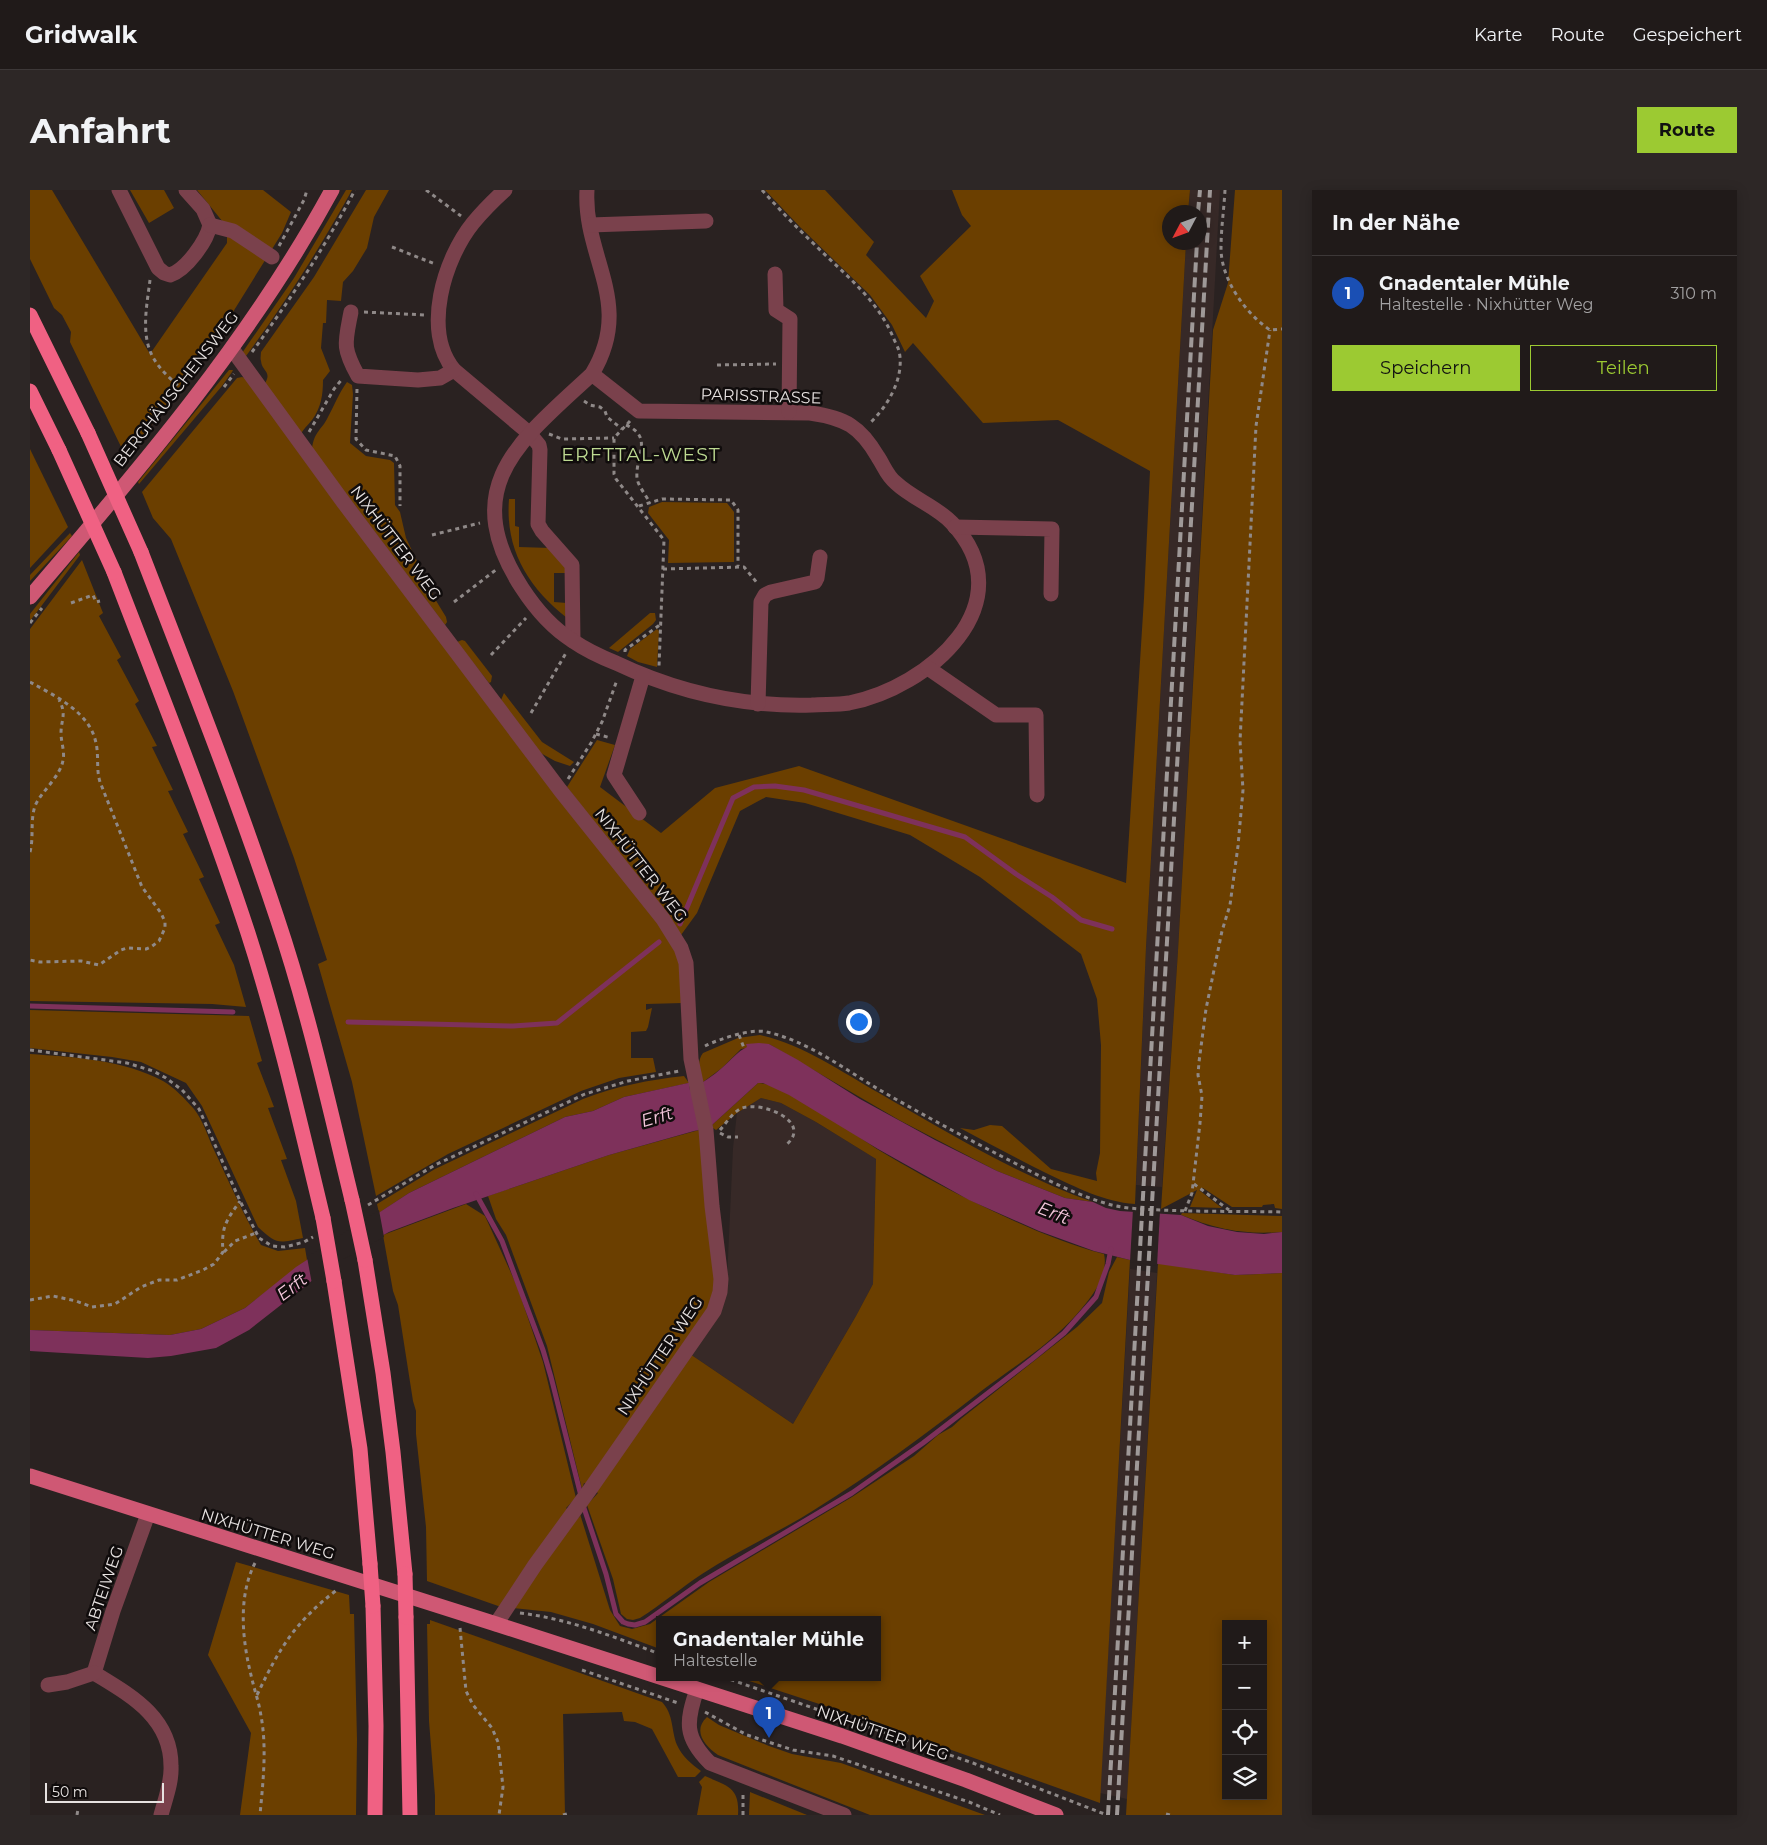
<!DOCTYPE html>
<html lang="de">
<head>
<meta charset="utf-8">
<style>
  body { margin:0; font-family:Montserrat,sans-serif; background:#2d2726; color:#f1f3f6 }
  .controls { position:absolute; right:15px; bottom:15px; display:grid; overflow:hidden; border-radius:0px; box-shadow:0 2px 12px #0003 }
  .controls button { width:45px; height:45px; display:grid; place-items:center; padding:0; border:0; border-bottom:1px solid #3d3838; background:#201a19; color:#f1f3f6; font:25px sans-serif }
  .compass { position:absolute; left:1132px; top:15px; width:45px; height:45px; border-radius:50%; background:#201a19; box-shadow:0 2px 12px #0003; rotate:229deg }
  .scale { position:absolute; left:15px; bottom:12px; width:119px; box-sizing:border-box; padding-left:5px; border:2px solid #e7e2e1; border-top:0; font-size:14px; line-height:18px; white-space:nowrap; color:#e7e2e1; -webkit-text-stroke:4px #100c0c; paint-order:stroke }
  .you { position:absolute; left:828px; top:831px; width:18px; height:18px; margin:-12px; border:4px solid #fff; border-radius:50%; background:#1a73e8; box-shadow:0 0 0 8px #1a73e833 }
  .badge { display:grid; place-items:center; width:32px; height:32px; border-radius:50%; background:#9cca32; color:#fff; font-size:16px; font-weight:700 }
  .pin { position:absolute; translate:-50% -41px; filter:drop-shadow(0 1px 2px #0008) }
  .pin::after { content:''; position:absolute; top:26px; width:18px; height:15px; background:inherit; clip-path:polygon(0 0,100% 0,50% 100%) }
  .popup { position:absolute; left:626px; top:1426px; width:225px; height:65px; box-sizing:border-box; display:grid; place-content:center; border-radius:0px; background:#201a19; filter:drop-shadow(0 1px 4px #0005); font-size:16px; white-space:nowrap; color:#a2a1a2 }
  .popup b { font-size:19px; color:#f1f3f6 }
  .popup::after { content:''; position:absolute; left:50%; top:100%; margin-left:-10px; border:10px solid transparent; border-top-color:#201a19 }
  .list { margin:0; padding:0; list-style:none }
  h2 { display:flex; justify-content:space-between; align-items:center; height:65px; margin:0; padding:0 20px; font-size:21px }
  h2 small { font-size:16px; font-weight:400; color:#a2a1a2 }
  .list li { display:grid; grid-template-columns:32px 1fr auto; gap:15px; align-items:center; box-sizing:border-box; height:75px; padding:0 20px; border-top:1px solid #3d3838 }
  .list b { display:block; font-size:19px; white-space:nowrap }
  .list p { margin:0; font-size:16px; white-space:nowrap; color:#a2a1a2 }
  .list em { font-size:16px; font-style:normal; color:#a2a1a2 }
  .actions { display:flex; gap:10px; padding:15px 20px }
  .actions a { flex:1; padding:11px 0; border:1px solid #9cca32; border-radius:0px; text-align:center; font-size:18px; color:#9cca32 }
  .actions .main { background:#9cca32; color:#111 }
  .icon { flex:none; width:28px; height:28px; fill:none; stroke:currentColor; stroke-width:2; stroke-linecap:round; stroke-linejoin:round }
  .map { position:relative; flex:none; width:1252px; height:1625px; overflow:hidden; border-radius:0px }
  header { display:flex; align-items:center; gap:30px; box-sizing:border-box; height:70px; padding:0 25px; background:#201a19; border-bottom:1px solid #3d3838 }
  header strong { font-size:24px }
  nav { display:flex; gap:28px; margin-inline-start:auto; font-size:18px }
  .intro { display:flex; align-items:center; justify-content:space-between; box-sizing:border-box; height:120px; padding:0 30px }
  h1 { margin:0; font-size:35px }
  .button { padding:12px 22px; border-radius:0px; background:#9cca32; color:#111; font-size:18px; font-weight:700 }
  main { display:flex; gap:30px; padding:0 30px }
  aside { flex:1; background:#201a19; border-radius:0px; box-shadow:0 2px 12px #0003 }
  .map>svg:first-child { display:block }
  .built { fill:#372927 }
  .green { fill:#6b3f00; fill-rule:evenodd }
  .water { fill:#7e315b }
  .pier { fill:#2a2221 }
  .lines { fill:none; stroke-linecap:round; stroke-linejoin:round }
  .stream { stroke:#7e315b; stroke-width:5 }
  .path { stroke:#8f8988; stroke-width:3; stroke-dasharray:4 4; stroke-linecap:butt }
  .minor { stroke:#7a414c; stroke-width:15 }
  .major { stroke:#cf5874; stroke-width:15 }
  .highway { stroke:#f06183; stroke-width:15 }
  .rail { stroke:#9f9998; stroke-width:4; stroke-dasharray:10 5; stroke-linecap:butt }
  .highway-bridge { stroke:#f06183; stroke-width:15 }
  .labels { text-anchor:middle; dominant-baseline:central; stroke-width:5; stroke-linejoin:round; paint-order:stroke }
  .street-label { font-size:16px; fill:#e7e2e1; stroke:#100c0c }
  .water-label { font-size:18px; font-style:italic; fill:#f5c7dc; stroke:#100c0c }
  .quarter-label { font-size:19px; letter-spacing:1px; fill:#bdd991; stroke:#100c0c }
</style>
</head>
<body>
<header>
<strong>Gridwalk</strong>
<nav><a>Karte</a><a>Route</a><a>Gespeichert</a></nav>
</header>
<div class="intro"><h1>Anfahrt</h1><a class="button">Route</a></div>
<main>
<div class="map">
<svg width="1252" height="1625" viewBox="0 0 1252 1625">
  <rect width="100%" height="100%" fill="#2a2221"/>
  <!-- built -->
  <g class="built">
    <polygon points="1160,0 1190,0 1148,761 1132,997 1106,995 1116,757 1156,53 1170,52 1170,22 1158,22"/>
    <polygon points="731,908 751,913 786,932 846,969 843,1094 826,1126 763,1234 660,1164 697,1090 703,958 707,923"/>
    <polygon points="1100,1079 1127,1083 1097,1609 1070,1603"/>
  </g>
  <!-- green -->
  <g class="green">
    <polygon points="0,0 22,0 120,164 197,53 197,37 167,0 233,0 261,22 252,43 198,130 97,269 40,152 41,142 32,125 24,118 0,69"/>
    <polygon points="100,0 134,0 144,18 119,33"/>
    <path d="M316,0H322C290,58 255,113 216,166L212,163L264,88Z"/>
    <path d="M336,0H359L344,27L337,58L323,81L313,92L311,111L297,110L296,133H293L291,158L300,181L293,190C293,205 291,218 282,230C278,235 273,239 270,246L234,195C243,181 232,182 231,171C230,168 231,165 231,162L284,87Z"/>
    <path d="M735,0H795L844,52L836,65L896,128L904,111L890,86L941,36L932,25L922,0H1160L1158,22H1140V52L1156,53L1116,757L1105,1014C1074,1012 1046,997 1018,984C988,969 959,954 930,938L944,940L960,935L972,936L1021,979L1067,991L1066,983L1070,963L1071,855L1067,809L1051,764L950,687L880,645L775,613L736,607L710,621L667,723L651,745L537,597L567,550L585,555L570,597L631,643L685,598L769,576L1096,693L1114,408L1120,281L1028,230L953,233L883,153L875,162L862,135L840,105L770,37Z"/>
    <polygon points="1205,0 1252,0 1252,1019 1245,1018 1244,1014 1233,1015 1232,1017 1202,1017 1173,998 1169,1000 1192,1018 1160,1017 1167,1000 1131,1019 1148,761 1183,140 1198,93"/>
    <polygon points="199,180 203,180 202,182 192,196 109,294 108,292"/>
    <polygon points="212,187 218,189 627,731 646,763 651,780 653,813 616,814 616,820 622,818 618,837 616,841 601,842 601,868 623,868 626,882 589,888 551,901 418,964 346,1006 322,892 288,774 297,770 264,668 203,501 141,349 123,328 112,302 207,188"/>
    <path d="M317,192L322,195L323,204L320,253L336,266L360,270L364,273L365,315L370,322L376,348L405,409L416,427L417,432L415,435L282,259C284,241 292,240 298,227C304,216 309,203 317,192Z"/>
    <polygon points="0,259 38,337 0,378"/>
    <path d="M479,309H485V336L489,337V357L521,358L536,375L537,383H524V412L537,413V428C498,397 475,360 479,309Z"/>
    <polygon points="632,312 697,313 704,322 704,372 638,373 639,350 618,323 619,317"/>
    <polygon points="40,343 42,346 0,391 0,385"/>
    <polygon points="49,362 50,365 0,431 0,424"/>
    <polygon points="52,370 73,423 69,426 91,467 87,470 109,511 105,514 127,556 122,557 143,600 138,601 158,642 153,644 174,687 169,689 190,733 185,735 204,775 216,817 182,814 0,811 0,439"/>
    <polygon points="620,423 625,423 626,430 623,434 588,462 579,458"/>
    <polygon points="627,439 629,441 627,477 608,472 597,466 600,459"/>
    <polygon points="432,450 435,451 462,486 461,492 459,493 427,452"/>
    <polygon points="474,503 512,552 544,572 540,576 525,571 507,561 471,510"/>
    <path d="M0,820L219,826L232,871L227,873L244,917L238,918L257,969L251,970L266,1011L273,1048C248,1053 247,1055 228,1037L172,916L156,893L111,872L82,867L0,858Z"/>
    <path d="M730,845C774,855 810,881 849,903C918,943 988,985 1063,1012L1035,1008L967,981L869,930L739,854L711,859L692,878L673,892C670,882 666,872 673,863L708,848Z"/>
    <path d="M0,864C44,867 94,870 133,891C145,898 155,909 164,919C173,930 178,947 184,960C199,992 213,1024 231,1055L248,1061L275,1058L277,1070L215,1118L171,1139L140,1145L0,1140Z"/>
    <path d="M654,886L659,893L594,907L563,921L535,927L379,1003L349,1023L347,1014L405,979L553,909C586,896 619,890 654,886Z"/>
    <path d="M728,893C748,892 826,945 847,959C877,977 909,995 940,1010C983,1031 1028,1052 1074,1064C1079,1086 1061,1108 1047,1124C1020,1155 983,1177 950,1202C896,1244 842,1284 784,1320C748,1343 708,1360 672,1384C651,1398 632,1414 610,1428L603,1430L597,1429L591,1424L583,1389L557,1315L568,1303L565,1301L660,1164L763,1234L826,1126L843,1094L846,969L786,932L751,913L731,908L707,923L686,940L683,938L682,935Z"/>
    <polygon points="669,940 687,1088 680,1116 558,1295 554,1293 552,1299 517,1156 476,1045 466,1029 458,1006 579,965"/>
    <polygon points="436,1014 455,1026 487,1096 513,1172 546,1308 536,1318 539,1321 471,1417 397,1391 396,1337 386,1244 386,1221 383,1211 368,1115 363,1101 353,1045"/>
    <path d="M1152,1023L1252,1026V1042C1214,1045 1186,1039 1151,1025Z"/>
    <polygon points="1087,1067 1100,1070 1070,1613 832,1528 707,1487 848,1487 848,1429 630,1429 630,1459 563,1434 521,1422 483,1418 547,1326 549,1328 550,1324 580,1420 590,1436 602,1439 620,1434 679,1392 822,1307 884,1266 908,1245 922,1237 932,1228 1047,1137 1072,1113 1079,1082"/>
    <path d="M1128,1073L1205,1085L1252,1083V1625H1096ZM1196,1434H1233V1606H1196Z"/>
    <polygon points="206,1372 319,1405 320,1424 324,1424 327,1550 326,1625 210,1625 221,1543 178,1465"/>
    <path d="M400,1430L632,1512C644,1525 641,1540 647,1555C652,1566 661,1574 671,1581L665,1587H648L622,1539L605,1532L594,1531L592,1522L533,1524L535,1625H405V1606L399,1531L397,1434H400Z"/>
    <path d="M677,1527L689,1535L739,1556L762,1564L811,1573L955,1625H840L688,1565C675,1556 662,1541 677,1527Z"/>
    <path d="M675,1586C697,1596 710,1597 708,1625H667L672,1597L669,1592Z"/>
    <polygon points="720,1602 777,1625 719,1625"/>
  </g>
  <!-- water -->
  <path class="water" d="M729,853L739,854L768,870L830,909L905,950L967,981L1035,1008L1063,1012L1076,1018L1090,1021L1151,1025L1178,1036L1207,1042L1234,1044L1252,1042V1083L1205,1085L1100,1070L1064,1061L1009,1041L939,1010L848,959L759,905L733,893H728L682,935L668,936L669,940L664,941L579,965L423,1018L359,1042L311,1068L219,1140L186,1158L141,1166L118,1168L0,1161V1140L140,1145L171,1139L215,1118L266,1077L379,1003L535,927L563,921L594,907L658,893H659L660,900C672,893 683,886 693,877C702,869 707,862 717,857L716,854Z"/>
  <!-- pier -->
  <g class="pier">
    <polygon points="1103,1019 1130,1021 1127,1076 1100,1072"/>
    <polygon points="349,1020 354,1047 312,1070 282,1094 277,1067"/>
  </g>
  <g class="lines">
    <!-- stream -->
    <g class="stream">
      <polyline points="650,734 703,608 724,597 745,596 774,600 935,647 986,684 1022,707 1051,730 1082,739"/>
      <polyline points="0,816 203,822"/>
      <polyline points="318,832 483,836 527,833 629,752"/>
      <polyline points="446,1004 472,1051 513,1160 521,1187 551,1306"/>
      <polyline points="553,1315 576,1384 586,1424 593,1432 598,1434 605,1435 615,1432 670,1393 822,1303 893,1253 1002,1169 1034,1143 1066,1107 1078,1074 1081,1059"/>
    </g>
    <!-- path -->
    <g class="path">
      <polyline points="396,0 431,26"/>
      <path d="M732,0C749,19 766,37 785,55C814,84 847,109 863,147C865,152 868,157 869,161C875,187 858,216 840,233"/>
      <path d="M1195,0C1194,19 1191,39 1191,58C1191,89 1215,123 1240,140L1252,139"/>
      <polyline points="249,56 274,10 277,0"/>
      <polyline points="362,57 405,74"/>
      <path d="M120,90C117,115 110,146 124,169C131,181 143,191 153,200"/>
      <polyline points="334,122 395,125"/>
      <path d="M222,162C260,110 295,57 325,0"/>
      <polyline points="687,175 746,174"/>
      <polyline points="194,197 204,184"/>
      <polyline points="327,199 326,249 336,260 365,266 370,276 370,316"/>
      <polyline points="554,211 560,215 570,217 575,221 577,227 592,239"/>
      <polyline points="600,231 584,248 584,284 586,289 634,350 629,476"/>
      <path d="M596,235C624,247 605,267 607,288C608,296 616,305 620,313"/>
      <polyline points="279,242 304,199 313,188"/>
      <polyline points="519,244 532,249 584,248"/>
      <polyline points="609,316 632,309 701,310 708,320 708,376"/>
      <polyline points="402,345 450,333"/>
      <polyline points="633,379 714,377 728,394"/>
      <polyline points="424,412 467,379"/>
      <polyline points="41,413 63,405 66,412 70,411"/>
      <polyline points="0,433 12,418"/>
      <polyline points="595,462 595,460 631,434"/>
      <polyline points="461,465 496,428"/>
      <path d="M0,492C25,506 60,522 66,553C69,566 66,579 70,592L112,697L131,723L135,732V738L129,751L121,757L116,759L97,758L91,760L69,775L51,771L10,772L0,770"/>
      <polyline points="501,523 536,463"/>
      <polyline points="566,544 581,548"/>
      <polyline points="538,589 561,553 572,532 587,490"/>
      <path d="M0,662C4,647 0,631 5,616C10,603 31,586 33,570C35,562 31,552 31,543C31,530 37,524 29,510"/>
      <polyline points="709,845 714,858"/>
      <path d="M675,856C689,849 722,838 737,842C777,851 813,878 848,899C888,922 930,945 971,966C1006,984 1040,1003 1078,1014C1095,1019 1113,1019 1131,1020C1171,1022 1212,1021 1252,1022"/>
      <polyline points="0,860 97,873 123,881 136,888 152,900 169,919 210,1011 229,1048 242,1056 255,1057 274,1052 283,1047"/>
      <path d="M690,940C697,932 703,922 712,918C733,911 782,932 757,954"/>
      <polyline points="690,943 698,947 708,947"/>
      <polyline points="1164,994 1199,1020"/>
      <polyline points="338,1015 405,975 555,904 598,891 649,881"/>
      <polyline points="1155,1021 1162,1003 1170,933 1172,906 1168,885 1169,872 1176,819 1192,741 1200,715 1208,656 1213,600 1210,551 1226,236 1240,140"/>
      <polyline points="194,1062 205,1051 226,1043"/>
      <path d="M0,1110L23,1106L46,1111L62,1117L85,1114L111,1097L129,1090H147L173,1080L184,1074L193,1062C191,1037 196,1031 210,1011"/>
      <path d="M225,1373C208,1406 212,1449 221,1485C224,1499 229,1512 231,1526C237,1558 233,1592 230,1625"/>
      <path d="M490,1423C539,1429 584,1447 630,1464"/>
      <polyline points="430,1438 436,1501 443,1515 462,1538 468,1552 473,1597 469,1625"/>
      <polyline points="552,1480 648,1513"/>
      <polyline points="693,1487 943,1573 1077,1625"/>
      <path d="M227,1505C250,1457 265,1432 308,1399"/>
      <polyline points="675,1522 717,1545 763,1560 803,1566 939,1612 970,1625"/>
      <polyline points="1136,1624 1140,1625"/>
      <polyline points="47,1625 48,1619"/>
      <polyline points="533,1625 540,1623"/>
      <polyline points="713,1625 713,1601"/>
    </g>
    <!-- minor -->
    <g class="minor">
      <path d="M89,0L128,78L134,83L140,85C156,80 177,51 180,35L173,19L156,0"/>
      <path d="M475,0C464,10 453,21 443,33C414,69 392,141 424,180L499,243L509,255L510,260L508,334L512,341L542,375L543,451"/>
      <path d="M557,0C553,68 605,113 562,184C491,250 426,296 492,398C505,418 522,438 543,451C556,460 571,467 586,473C647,502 714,517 782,515C794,514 807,515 819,513C898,498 997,413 922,333C906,316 883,309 866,293C857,286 854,276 848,267C830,236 815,228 780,223L609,221L562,184"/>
      <polyline points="180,35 203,41 242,67"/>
      <polyline points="560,35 676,31"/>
      <polyline points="745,84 746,120 760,129 759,222"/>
      <path d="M321,122C315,153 312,157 328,186L388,190L410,188L424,180"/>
      <polyline points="202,159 314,313 530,600 633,729 651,758 656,773 661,869 676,940 682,1016 691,1089 690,1102 684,1121 561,1298 505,1375 466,1434"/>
      <polyline points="925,337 1022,339 1021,404"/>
      <polyline points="898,478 966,525 1006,525 1007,605"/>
      <polyline points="728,514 731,412 735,405 741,402 785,392 787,388 790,367"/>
      <polyline points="609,623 584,585 613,486"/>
      <path d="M64,1483C100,1505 141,1527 141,1576C142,1592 135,1610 131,1625"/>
      <polyline points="64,1483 83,1421 118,1324"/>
      <polyline points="18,1495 37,1492 64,1483"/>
      <path d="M667,1499C656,1532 654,1547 680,1573L814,1625"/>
    </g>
    <!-- major -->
    <g class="major">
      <path d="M0,407C110,279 221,149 302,0"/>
      <polyline points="0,1286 466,1434 812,1546 936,1590 1026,1625"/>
    </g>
    <!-- highway -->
    <g class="highway">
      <polyline points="0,125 58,243"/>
      <polyline points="0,201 29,260"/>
      <path d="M111,362C158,484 206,604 247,728C278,820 299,915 322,1010"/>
      <path d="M84,382C130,502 178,621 218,743C248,836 270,932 293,1028"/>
      <polyline points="335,1070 353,1183 363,1262 375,1384"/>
      <polyline points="304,1091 330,1259 340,1374"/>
      <polyline points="343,1416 346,1536 345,1625"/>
      <polyline points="376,1427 380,1625"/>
    </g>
    <!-- rail -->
    <g class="rail">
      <polyline points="1168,22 1170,0"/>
      <polyline points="1078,1625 1167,52"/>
      <polyline points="1087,1625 1180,0"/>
    </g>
    <!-- highway-bridge -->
    <g class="highway-bridge">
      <polyline points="58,243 111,362"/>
      <polyline points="29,260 84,382"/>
      <polyline points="322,1010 335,1070"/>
      <polyline points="293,1028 304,1091"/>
      <polyline points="340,1374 343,1416"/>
      <polyline points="375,1384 376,1427"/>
    </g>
  </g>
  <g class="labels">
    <!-- street labels -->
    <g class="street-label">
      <text transform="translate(146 199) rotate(-52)">BERGHÄUSCHENSWEG</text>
      <text transform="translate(731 206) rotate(2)">PARISSTRASSE</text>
      <text transform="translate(366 353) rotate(53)">NIXHÜTTER WEG</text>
      <text transform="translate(611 675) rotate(52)">NIXHÜTTER WEG</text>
      <text transform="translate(630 1166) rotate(-56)">NIXHÜTTER WEG</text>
      <text transform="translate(238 1344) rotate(17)">NIXHÜTTER WEG</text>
      <text transform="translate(74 1398) rotate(-71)">ABTEIWEG</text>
      <text transform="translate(853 1543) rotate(19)">NIXHÜTTER WEG</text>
    </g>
    <!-- water labels -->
    <g class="water-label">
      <text transform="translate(627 927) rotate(-16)">Erft</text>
      <text transform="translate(1024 1023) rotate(22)">Erft</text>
      <text transform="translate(262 1097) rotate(-37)">Erft</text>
    </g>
    <!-- quarter labels -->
    <g class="quarter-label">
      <text x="611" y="264">ERFTTAL-WEST</text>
    </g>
  </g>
</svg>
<div class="controls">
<button>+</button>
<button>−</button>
<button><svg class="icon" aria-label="locate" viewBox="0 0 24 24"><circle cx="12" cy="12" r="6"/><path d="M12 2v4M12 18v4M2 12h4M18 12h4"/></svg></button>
<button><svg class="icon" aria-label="layers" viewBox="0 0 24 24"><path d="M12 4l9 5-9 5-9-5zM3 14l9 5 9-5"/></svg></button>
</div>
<svg class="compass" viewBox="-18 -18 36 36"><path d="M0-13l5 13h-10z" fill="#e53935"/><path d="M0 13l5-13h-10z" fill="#a2a1a2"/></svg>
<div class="scale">50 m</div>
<div class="you"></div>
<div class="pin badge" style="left:739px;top:1548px;background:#1a4fb4">1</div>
<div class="popup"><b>Gnadentaler Mühle</b>Haltestelle</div>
</div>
<aside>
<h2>In der Nähe<small></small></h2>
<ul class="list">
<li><span class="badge" style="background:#1a4fb4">1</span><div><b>Gnadentaler Mühle</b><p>Haltestelle · Nixhütter Weg</p></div><em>310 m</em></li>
</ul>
<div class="actions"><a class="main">Speichern</a><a>Teilen</a></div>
</aside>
</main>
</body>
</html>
